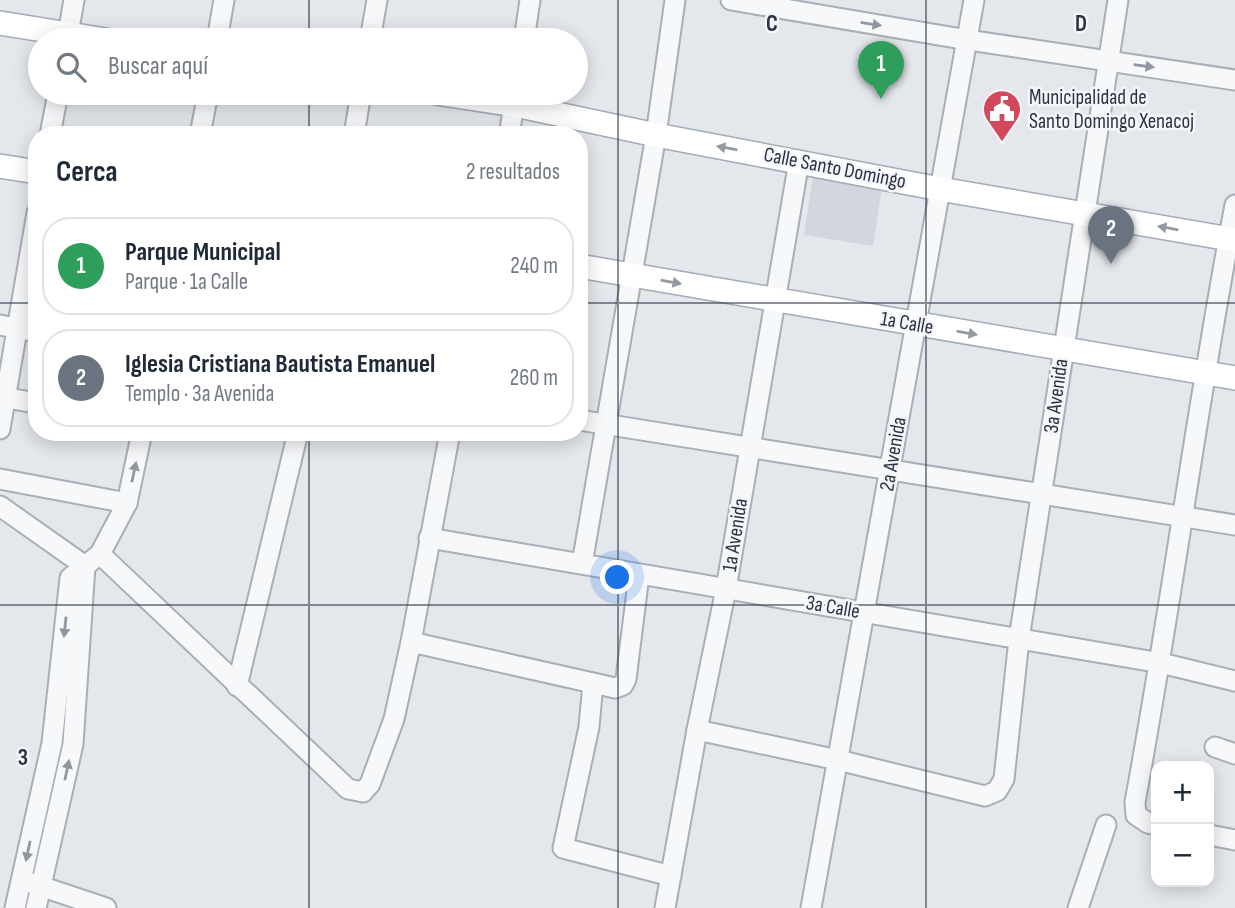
<!DOCTYPE html>
<html lang="es">
<head>
<meta charset="utf-8">
<style>
  body { margin:0; font-family:"Sofia Sans Condensed",sans-serif; background:#f6f6f7; color:#1f2937 }
  .controls { position:absolute; right:21px; bottom:21px; display:grid; overflow:hidden; border-radius:14px; box-shadow:0 4px 18px #0003 }
  .controls button { width:63px; height:63px; display:grid; place-items:center; padding:0; border:0; border-bottom:2px solid #e0e1e3; background:#fff; color:#1f2937; font:35px sans-serif }
  .you { position:absolute; left:618px; top:578px; width:24px; height:24px; margin:-18px; border:5px solid #fff; border-radius:50%; background:#1a73e8; box-shadow:0 0 0 10px #1a73e833 }
  .badge { display:grid; place-items:center; width:46px; height:46px; border-radius:50%; background:#d1495b; color:#fff; font-size:23px; font-weight:700 }
  .pin { position:absolute; translate:-50% -58px; filter:drop-shadow(0 2px 4px #0008) }
  .pin::after { content:''; position:absolute; top:37px; width:24px; height:21px; background:inherit; clip-path:polygon(0 0,100% 0,50% 100%) }
  .list { margin:0; padding:0; list-style:none }
  h2 { display:flex; justify-content:space-between; align-items:center; height:91px; margin:0; padding:0 28px; font-size:30px }
  h2 small { font-size:23px; font-weight:400; color:#747a83 }
  .list li { display:grid; grid-template-columns:46px 1fr auto; gap:21px; align-items:center; box-sizing:border-box; height:98px; margin:0 14px 14px; padding:0 14px; border:2px solid #e0e1e3; border-radius:28px }
  .list b { display:block; font-size:26px; white-space:nowrap }
  .list p { margin:0; font-size:23px; white-space:nowrap; color:#747a83 }
  .list em { font-size:23px; font-style:normal; color:#747a83 }
  .icon { flex:none; width:38px; height:38px; fill:none; stroke:currentColor; stroke-width:2; stroke-linecap:round; stroke-linejoin:round }
  .map { position:relative; flex:none; width:1235px; height:908px; overflow:hidden }
  .search { position:absolute; background:#fff; box-shadow:0 4px 18px #0003; left:28px; top:28px; width:560px; height:77px; display:flex; align-items:center; gap:18px; box-sizing:border-box; padding:0 24px; border-radius:38px; color:#747a83; font-size:26px }
  .panel { position:absolute; background:#fff; box-shadow:0 4px 18px #0003; left:28px; top:126px; width:560px; height:315px; border-radius:28px }
  .map>svg:first-child { display:block }
  .built { fill:#d2d6de }
  .lines { fill:none; stroke-linecap:round; stroke-linejoin:round }
  .minor-casing { stroke:#a9aeb7; stroke-width:23 }
  .major-casing { stroke:#a3abb8; stroke-width:26 }
  .minor { stroke:#f7f8fa; stroke-width:19 }
  .major { stroke:#fff; stroke-width:23 }
  .oneway { fill:#9196a0 }
  .oneway2 { fill:#959aa2 }
  .grid { fill:none; stroke:#2b3445; stroke-width:2; stroke-opacity:0.55 }
  .labels { text-anchor:middle; dominant-baseline:central; stroke-width:5; stroke-linejoin:round; paint-order:stroke }
  .poi-label { font-size:21px; fill:#2b3445; stroke:#f4f6f9; text-anchor:start }
  .street-label { font-size:21px; fill:#2b3445; stroke:#f4f6f9 }
  .grid-label { font-size:23px; text-anchor:middle; font-weight:bold; fill:#2b3445; stroke:#f4f6f9; stroke-width:5; stroke-linejoin:round; paint-order:stroke }
</style>
</head>
<body>
<div class="map">
<svg width="1235" height="908" viewBox="0 0 1235 908">
  <rect width="100%" height="100%" fill="#e4e7ec"/>
  <!-- built -->
  <polygon class="built" points="813,176 882,188 873,246 804,235"/>
  <g class="lines">
    <defs>
      <g id="minor">
        <polyline points="731,0 968,40 1235,80"/>
        <polyline points="67,40 74,0"/>
        <polyline points="217,40 224,0"/>
        <polyline points="370,40 377,0"/>
        <polyline points="524,40 530,0"/>
        <polyline points="50,135 58,93"/>
        <polyline points="200,135 208,93"/>
        <polyline points="354,135 361,93"/>
        <polyline points="509,135 516,93"/>
        <polyline points="0,325 37,332"/>
        <polyline points="0,397 37,403"/>
        <polyline points="579,420 1235,525"/>
        <polyline points="0,429 37,213"/>
        <polyline points="0,479 127,503"/>
        <polyline points="0,506 85,566"/>
        <polyline points="429,538 1161,663 1235,681"/>
        <polyline points="100,554 348,789 363,792 370,784 394,719 411,642 450,432"/>
        <polyline points="582,564 656,135 675,0"/>
        <polyline points="411,642 615,688 623,685 626,679 639,575"/>
        <polyline points="593,683 589,727 563,848 671,876"/>
        <polyline points="237,686 298,432"/>
        <polyline points="697,730 838,760 985,796 997,791 1004,779 1019,639 1118,0"/>
        <polyline points="1215,747 1235,754"/>
        <path d="M1156,825L1148,823L1136,815L1135,802C1172,603 1197,403 1235,205"/>
        <polyline points="1209,835 1235,840"/>
        <polyline points="31,883 106,908"/>
        <polyline points="15,908 52,743 70,578 100,554 127,503 142,432"/>
        <polyline points="36,908 73,744 85,566"/>
        <polyline points="665,908 697,730 726,589 799,161"/>
        <polyline points="811,908 974,0"/>
        <polyline points="1078,908 1106,825"/>
      </g>
      <g id="major">
        <polyline points="0,23 106,40"/>
        <polyline points="436,93 515,105 656,135 940,189 1235,240"/>
        <polyline points="0,166 37,172"/>
        <polyline points="579,266 1235,378"/>
      </g>
    </defs>
    <!-- minor casing -->
    <use href="#minor" class="minor-casing"/>
    <!-- major casing -->
    <use href="#major" class="major-casing"/>
    <!-- minor -->
    <use href="#minor" class="minor"/>
    <!-- major -->
    <use href="#major" class="major"/>
  </g>
  <!-- one-way arrows -->
  <defs><path id="oneway-solid" d="M-6-.8H1V-3.2L6.5 0L1 3.2V.8H-6Z" transform="scale(1.75)"/></defs>
  <g class="oneway">
    <use href="#oneway-solid" transform="translate(871 24) rotate(9)"/>
    <use href="#oneway-solid" transform="translate(1144 66) rotate(8)"/>
    <use href="#oneway-solid" transform="translate(134 472) rotate(-78)"/>
    <use href="#oneway-solid" transform="translate(65 627) rotate(96)"/>
    <use href="#oneway-solid" transform="translate(67 770) rotate(-78)"/>
    <use href="#oneway-solid" transform="translate(28 851) rotate(102)"/>
  </g>
  <g class="oneway2">
    <use href="#oneway-solid" transform="translate(727 148) rotate(-170)"/>
    <use href="#oneway-solid" transform="translate(1168 228) rotate(-170)"/>
    <use href="#oneway-solid" transform="translate(671 282) rotate(10)"/>
    <use href="#oneway-solid" transform="translate(967 333) rotate(10)"/>
  </g>
  <!-- grid -->
  <path class="grid" d="M309,0V40M618,0V908M926,0V908M309,93V135M0,303H37M579,303H1235M309,432V908M0,605H1235"/>
  <!-- icons -->
  <defs>
    <symbol id="civic-pin" viewBox="-11 -11 22 30"><path d="M0 17L-7.5 6A9.5 9.5 0 1 1 7.5 6Z" fill="#d1495b" stroke="#f4f6f9"/><path d="M-.6-6.5H3V-4.5H.6V-3L4-1V1h2V6H-6V1h2V-1L-.6-3ZM-1.2 2.5V6h2.4V2.5Z" fill="#fff"/></symbol>
  </defs>
  <g fill-rule="evenodd">
    <use href="#civic-pin" x="980" y="87" width="44" height="60"/>
  </g>
  <g class="labels">
    <!-- poi labels -->
    <g class="poi-label">
      <text x="1029" y="97">Municipalidad de<tspan x="1029" dy="24">Santo Domingo Xenacoj</tspan></text>
    </g>
    <!-- street labels -->
    <g class="street-label">
      <text transform="translate(835 168) rotate(11)">Calle Santo Domingo</text>
      <text transform="translate(907 323) rotate(10)">1a Calle</text>
      <text transform="translate(1056 396) rotate(-82)">3a Avenida</text>
      <text transform="translate(893 454) rotate(-80)">2a Avenida</text>
      <text transform="translate(735 535) rotate(-81)">1a Avenida</text>
      <text transform="translate(833 607) rotate(10)">3a Calle</text>
    </g>
  </g>
  <g class="grid-label">
    <text x="772" y="31">C</text>
    <text x="1081" y="31">D</text>
    <text x="23" y="765">3</text>
  </g>
</svg>
<div class="controls">
<button>+</button>
<button>−</button>
</div>
<div class="you"></div>
<div class="pin badge" style="left:881px;top:99px;background:#2e9e5b">1</div>
<div class="pin badge" style="left:1111px;top:264px;background:#6b7280">2</div>
<div class="search"><svg class="icon" aria-label="search" viewBox="0 0 24 24"><circle cx="10" cy="10" r="6"/><path d="M15 15l6 6"/></svg>Buscar aquí</div>
<section class="panel">
<h2>Cerca<small>2 resultados</small></h2>
<ul class="list">
<li><span class="badge" style="background:#2e9e5b">1</span><div><b>Parque Municipal</b><p>Parque · 1a Calle</p></div><em>240 m</em></li>
<li><span class="badge" style="background:#6b7280">2</span><div><b>Iglesia Cristiana Bautista Emanuel</b><p>Templo · 3a Avenida</p></div><em>260 m</em></li>
</ul>
</section>
</div>
</body>
</html>
